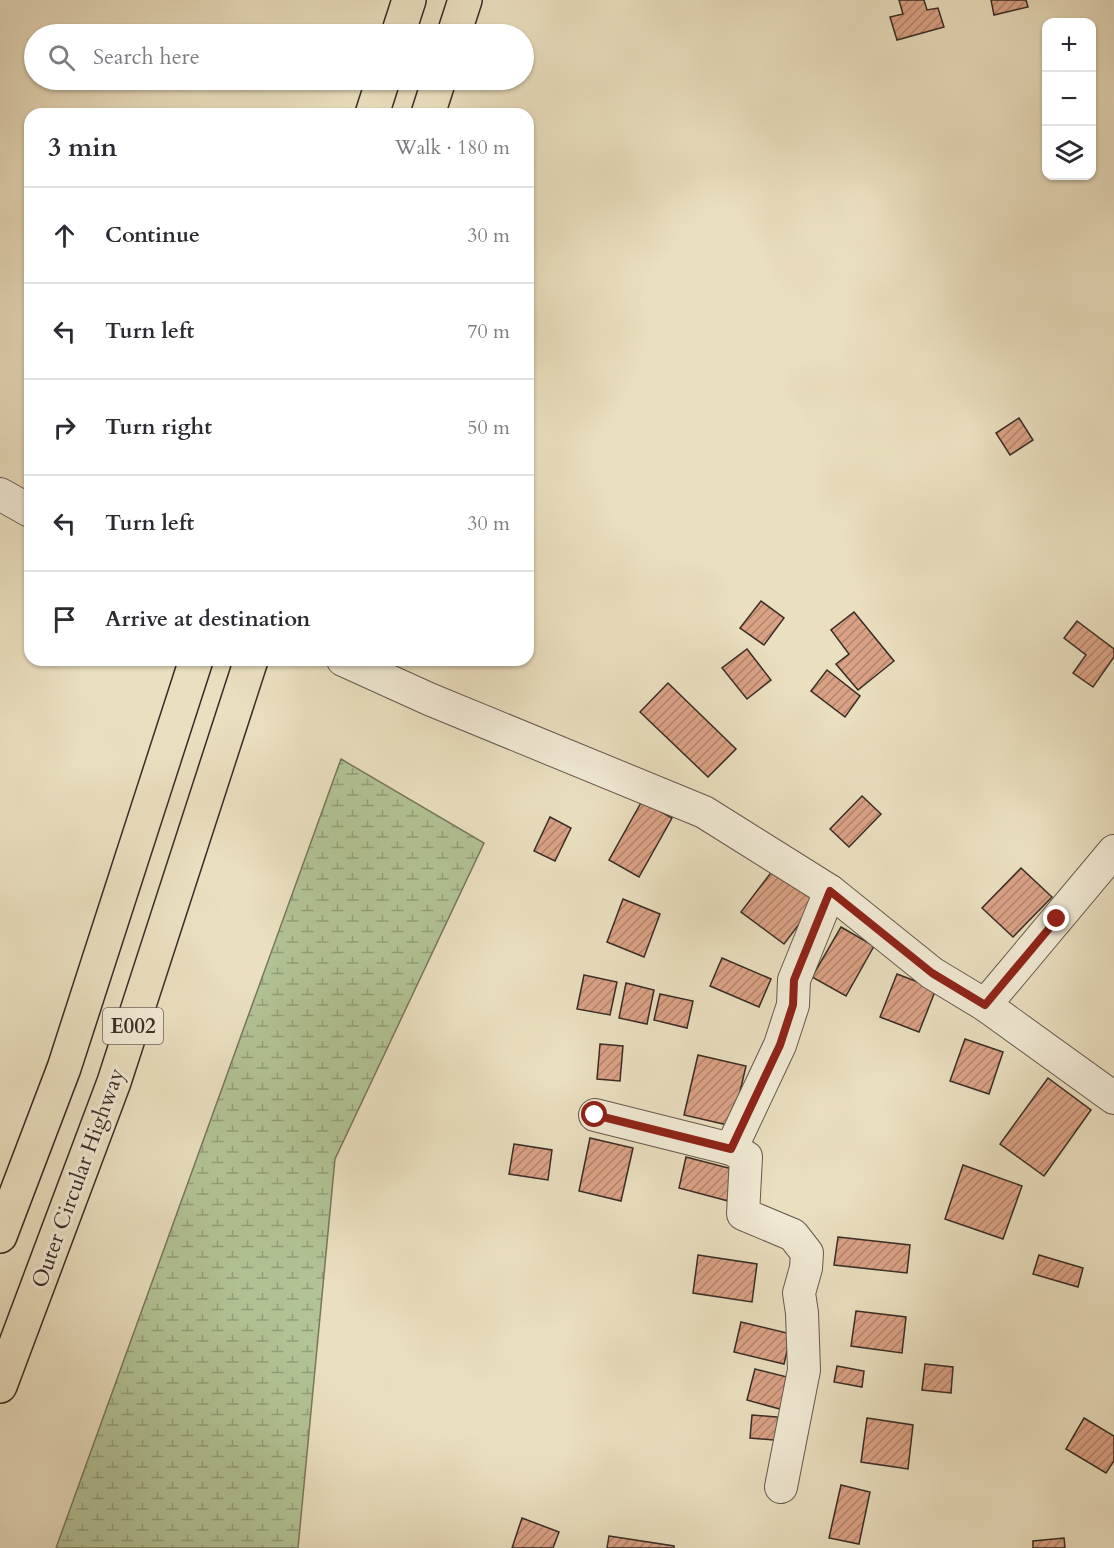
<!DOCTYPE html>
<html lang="en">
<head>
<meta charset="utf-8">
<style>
  body { margin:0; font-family:Cardo,serif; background:#f2f2f3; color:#2b2b33 }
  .controls { position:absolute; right:18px; top:18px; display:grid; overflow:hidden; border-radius:12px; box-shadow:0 2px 4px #0004 }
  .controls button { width:54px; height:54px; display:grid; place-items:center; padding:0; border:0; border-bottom:2px solid #e1e1e2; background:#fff; color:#2b2b33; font:30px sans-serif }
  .stop { position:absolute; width:18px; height:18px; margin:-14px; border:4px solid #8f2418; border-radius:50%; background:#fff }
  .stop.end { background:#8f2418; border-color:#fff; box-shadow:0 2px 6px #0008 }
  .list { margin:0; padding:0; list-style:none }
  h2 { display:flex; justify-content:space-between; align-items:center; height:78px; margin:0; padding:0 24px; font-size:26px }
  h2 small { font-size:20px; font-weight:400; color:#7c7c81 }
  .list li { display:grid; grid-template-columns:39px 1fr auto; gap:18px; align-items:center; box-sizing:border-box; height:96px; padding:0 24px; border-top:2px solid #e1e1e2 }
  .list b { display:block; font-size:22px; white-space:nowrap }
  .list em { font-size:20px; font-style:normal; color:#7c7c81 }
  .icon { flex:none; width:33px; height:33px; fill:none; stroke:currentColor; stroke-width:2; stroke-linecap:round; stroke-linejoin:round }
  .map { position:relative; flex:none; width:1114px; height:1548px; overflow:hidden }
  .search { position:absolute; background:#fff; box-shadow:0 2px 4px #0004; left:24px; top:24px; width:510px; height:66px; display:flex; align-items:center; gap:15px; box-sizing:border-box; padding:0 21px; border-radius:33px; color:#7c7c81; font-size:22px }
  .panel { position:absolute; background:#fff; box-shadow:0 2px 4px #0004; left:24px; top:108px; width:510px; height:558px; border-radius:18px }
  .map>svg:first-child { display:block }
  .wetland { fill:url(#wetland-marsh); stroke:#76785d; stroke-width:1.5 }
  .building { fill:url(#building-hatch); stroke:#392c25; stroke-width:1.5 }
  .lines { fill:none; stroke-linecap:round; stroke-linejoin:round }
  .street-casing { stroke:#65594c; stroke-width:34 }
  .highway-casing { stroke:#392c25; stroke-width:36 }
  .street { stroke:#f1ead5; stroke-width:32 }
  .highway { stroke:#eadfbf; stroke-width:33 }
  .route { stroke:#8f2418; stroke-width:8 }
  .labels { text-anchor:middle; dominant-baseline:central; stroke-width:6; stroke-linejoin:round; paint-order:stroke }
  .shield { fill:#f1ead5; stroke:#70655a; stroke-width:1.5 }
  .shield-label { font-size:21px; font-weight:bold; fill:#392c25 }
  .street-label { font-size:22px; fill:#392c25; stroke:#f1ead5 }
</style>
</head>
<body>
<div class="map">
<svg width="1114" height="1548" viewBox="0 0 1114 1548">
  <defs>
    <pattern id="wetland-marsh" width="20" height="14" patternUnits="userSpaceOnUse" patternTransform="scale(1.5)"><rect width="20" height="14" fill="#b2c395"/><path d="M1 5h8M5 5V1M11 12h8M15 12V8" fill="none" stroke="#929f79"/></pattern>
    <pattern id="building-hatch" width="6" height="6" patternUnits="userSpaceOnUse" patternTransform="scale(1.5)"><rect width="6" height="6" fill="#daa285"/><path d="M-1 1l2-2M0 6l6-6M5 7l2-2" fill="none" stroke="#b2846d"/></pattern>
  </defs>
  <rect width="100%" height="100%" fill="#eadfbf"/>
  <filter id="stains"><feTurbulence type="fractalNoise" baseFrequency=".00333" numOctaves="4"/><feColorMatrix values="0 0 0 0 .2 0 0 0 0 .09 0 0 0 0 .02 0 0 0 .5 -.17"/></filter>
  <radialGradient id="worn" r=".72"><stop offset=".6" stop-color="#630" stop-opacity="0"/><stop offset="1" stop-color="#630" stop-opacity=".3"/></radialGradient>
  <!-- wetland -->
  <polygon class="wetland" points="341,759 484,843 335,1159 298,1548 56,1548"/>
  <!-- building -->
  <g class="building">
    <polygon points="899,0 924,0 927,10 938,8 944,27 897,40 890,17 903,14"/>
    <polygon points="991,0 1026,0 1028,7 994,15"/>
    <polygon points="1019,418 1033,440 1010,455 996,433"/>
    <polygon points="761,601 784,618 764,645 740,628"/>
    <polygon points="854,612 894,661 858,690 836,664 849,654 831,630"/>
    <polygon points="1077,621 1114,649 1114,657 1093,687 1073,673 1086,655 1064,638"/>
    <polygon points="747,649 771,680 747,699 722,668"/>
    <polygon points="827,670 860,696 845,717 811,691"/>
    <polygon points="668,683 736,749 708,777 640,712"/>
    <polygon points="862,796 881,814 849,847 830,829"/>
    <polygon points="642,801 672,818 639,877 609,860"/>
    <polygon points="550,817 571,828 555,861 534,851"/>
    <polygon points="776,866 819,898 784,944 741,912"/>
    <polygon points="1021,868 1052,897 1013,937 982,908"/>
    <polygon points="623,899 660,914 644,957 607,942"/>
    <polygon points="841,927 874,946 846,996 812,977"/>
    <polygon points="722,958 771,979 759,1007 710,986"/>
    <polygon points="897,974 936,989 919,1032 880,1017"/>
    <polygon points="584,975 617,982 610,1015 577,1009"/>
    <polygon points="626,983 654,990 647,1024 619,1018"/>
    <polygon points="660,994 693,1001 687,1028 654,1020"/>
    <polygon points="965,1039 1003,1052 989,1094 950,1081"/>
    <polygon points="600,1044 623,1046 620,1081 597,1079"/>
    <polygon points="698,1055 746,1066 732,1126 684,1115"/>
    <polygon points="1048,1078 1091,1110 1044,1176 1000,1144"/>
    <polygon points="590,1138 633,1148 621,1201 579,1191"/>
    <polygon points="514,1144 552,1150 548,1180 509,1174"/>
    <polygon points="686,1157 740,1171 732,1202 679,1188"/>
    <polygon points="963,1165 1022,1186 1003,1239 945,1219"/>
    <polygon points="838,1237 910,1245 907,1273 834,1265"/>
    <polygon points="698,1255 757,1264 752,1302 693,1293"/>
    <polygon points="1039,1255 1083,1268 1078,1287 1033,1274"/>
    <polygon points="856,1311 906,1317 902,1353 851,1346"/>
    <polygon points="741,1322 791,1334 784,1364 734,1352"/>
    <polygon points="925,1364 953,1367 951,1393 922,1390"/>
    <polygon points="837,1366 864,1371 862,1387 834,1382"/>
    <polygon points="755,1369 795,1379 787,1411 747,1400"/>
    <polygon points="752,1415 788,1418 786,1441 750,1438"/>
    <polygon points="867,1418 913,1425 908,1469 861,1462"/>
    <polygon points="1084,1418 1114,1436 1114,1461 1106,1473 1066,1449"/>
    <polygon points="841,1485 870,1492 859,1544 829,1538"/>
    <polygon points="522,1518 559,1532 553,1548 512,1548"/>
    <polygon points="609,1536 674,1546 674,1548 607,1548"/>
    <polygon points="1064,1538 1065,1548 1033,1548 1033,1541"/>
  </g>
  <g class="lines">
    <defs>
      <g id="street">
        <polyline points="0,494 30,511"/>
        <polyline points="343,660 429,699 704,812 830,891 932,973 985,1005 1114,1098"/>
        <polyline points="985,1005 1114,851"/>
        <polyline points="595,1115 731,1149 746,1157 743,1214 793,1235 807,1253 806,1268 799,1293 802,1313 804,1370 781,1487"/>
        <polyline points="731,1149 780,1045 793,1005 794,980 830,891"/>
      </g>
      <g id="highway">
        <polyline points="398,34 409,0"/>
        <polyline points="454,34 465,0"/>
        <polyline points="372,114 383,80"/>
        <polyline points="428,114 439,80"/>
        <polyline points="0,1236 64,1068 196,660"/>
        <polyline points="0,1386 114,1082 251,660"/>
      </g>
    </defs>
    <!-- street casing -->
    <use href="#street" class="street-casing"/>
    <!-- highway casing -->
    <use href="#highway" class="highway-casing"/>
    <!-- street -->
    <use href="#street" class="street"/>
    <!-- highway -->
    <use href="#highway" class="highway"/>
  </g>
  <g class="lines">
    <!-- route -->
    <polyline class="route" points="595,1115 731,1149 780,1045 793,1005 794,980 830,891 932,973 985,1005 1057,919"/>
  </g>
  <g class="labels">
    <!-- shield labels -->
    <rect class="shield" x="103" y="1008" width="60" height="36" rx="4.5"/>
    <g class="shield-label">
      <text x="133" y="1026">E002</text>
    </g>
    <!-- street labels -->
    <g class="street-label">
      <text transform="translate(78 1178) rotate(-70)">Outer Circular Highway</text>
    </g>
  </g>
  <rect width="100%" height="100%" filter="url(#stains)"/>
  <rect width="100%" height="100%" fill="url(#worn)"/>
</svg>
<div class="controls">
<button>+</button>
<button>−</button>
<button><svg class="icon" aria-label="layers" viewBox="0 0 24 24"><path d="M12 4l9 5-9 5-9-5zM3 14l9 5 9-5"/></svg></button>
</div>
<div class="stop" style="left:595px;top:1115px"></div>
<div class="stop end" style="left:1057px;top:919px"></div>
<div class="search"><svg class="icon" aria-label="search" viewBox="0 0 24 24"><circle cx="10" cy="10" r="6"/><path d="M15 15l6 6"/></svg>Search here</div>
<section class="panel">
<h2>3 min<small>Walk · 180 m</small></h2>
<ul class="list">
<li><svg class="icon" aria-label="ahead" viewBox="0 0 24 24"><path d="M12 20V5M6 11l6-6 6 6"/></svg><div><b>Continue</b></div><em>30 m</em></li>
<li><svg class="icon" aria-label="left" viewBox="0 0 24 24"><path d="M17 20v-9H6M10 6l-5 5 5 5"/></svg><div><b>Turn left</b></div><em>70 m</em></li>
<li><svg class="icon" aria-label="right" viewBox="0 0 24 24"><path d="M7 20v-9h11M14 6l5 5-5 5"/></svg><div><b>Turn right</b></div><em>50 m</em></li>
<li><svg class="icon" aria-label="left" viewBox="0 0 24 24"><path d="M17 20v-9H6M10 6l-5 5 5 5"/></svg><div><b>Turn left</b></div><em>30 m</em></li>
<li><svg class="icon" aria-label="arrive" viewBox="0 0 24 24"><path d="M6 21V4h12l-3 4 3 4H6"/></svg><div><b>Arrive at destination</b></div></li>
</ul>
</section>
</div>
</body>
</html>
